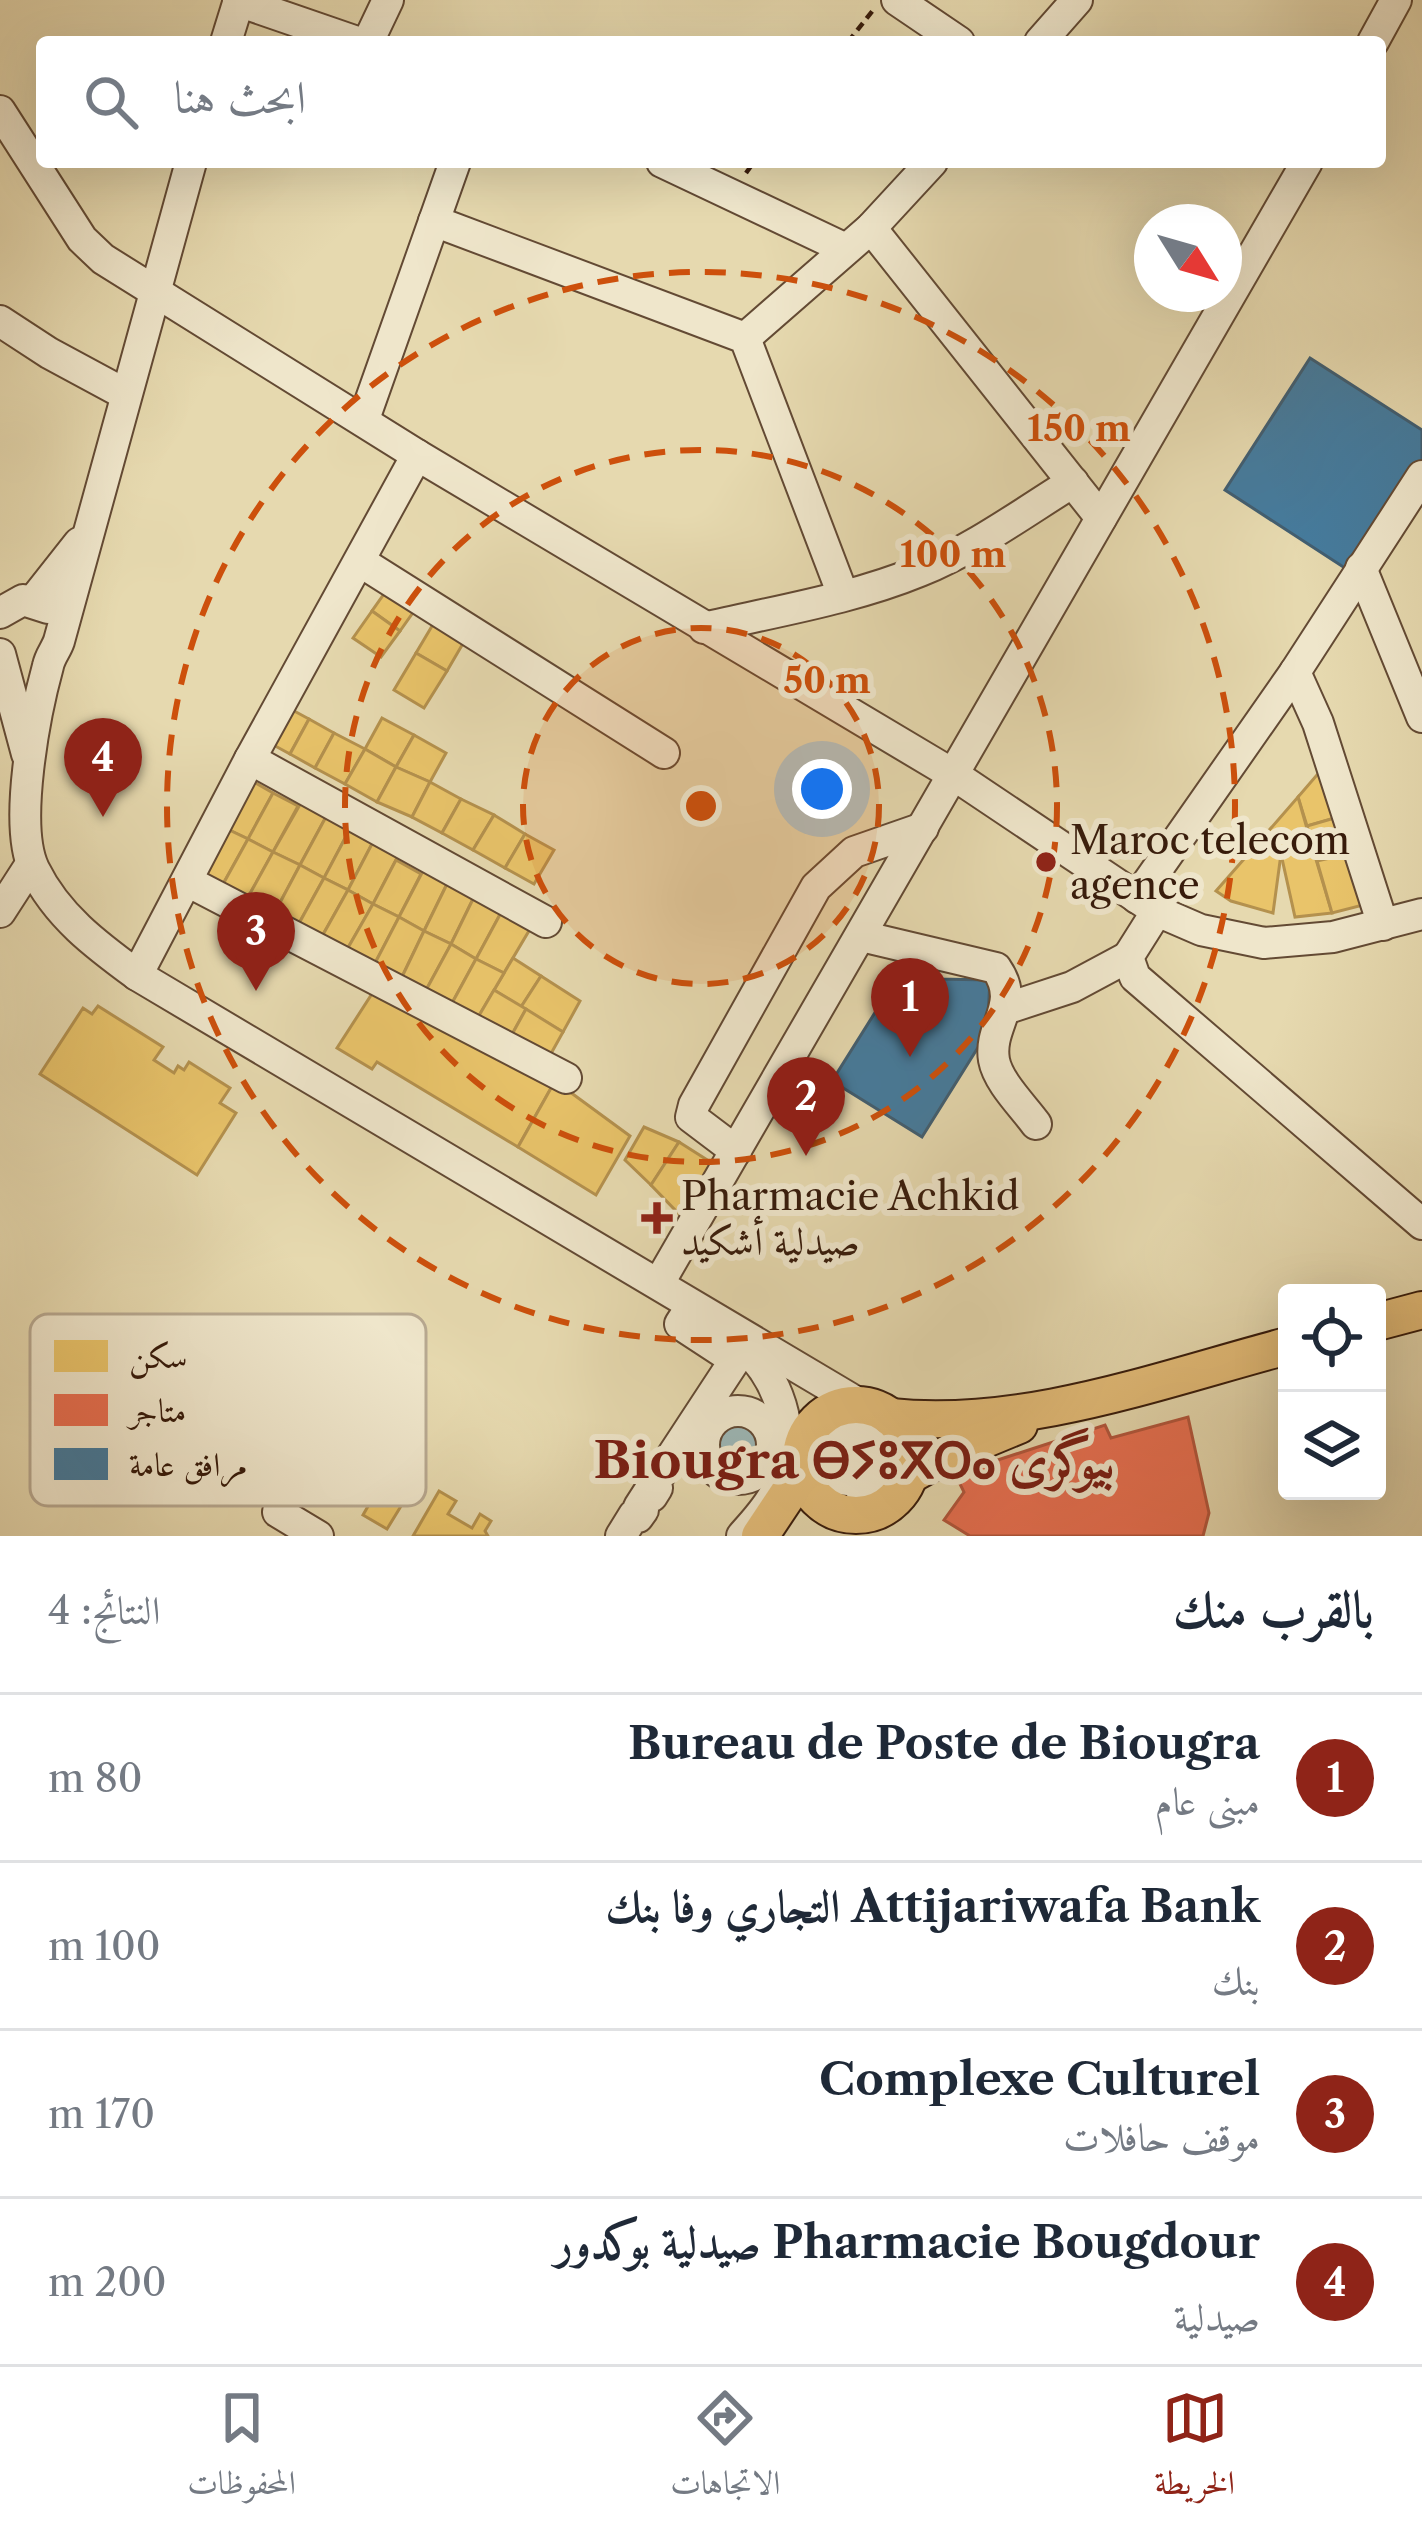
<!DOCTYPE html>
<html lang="ar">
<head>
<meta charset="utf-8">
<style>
  body { margin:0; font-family:"Libre Caslon Text",Amiri,"Noto Sans Tifinagh",serif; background:#f6f6f7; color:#1f2937; direction:rtl }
  .controls { position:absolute; right:36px; bottom:36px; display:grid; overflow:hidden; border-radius:12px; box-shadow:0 12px 48px #0002 }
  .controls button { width:108px; height:108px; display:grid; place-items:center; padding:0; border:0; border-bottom:3px solid #e0e1e3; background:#fff; color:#1f2937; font:60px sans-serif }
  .compass { position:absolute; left:1134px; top:204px; width:108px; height:108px; border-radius:50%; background:#fff; box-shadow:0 12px 48px #0002; rotate:127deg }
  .you { position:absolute; left:822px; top:789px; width:42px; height:42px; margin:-30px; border:9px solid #fff; border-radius:50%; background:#1a73e8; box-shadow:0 0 0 18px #1a73e833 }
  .badge { display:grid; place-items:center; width:78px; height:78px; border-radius:50%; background:#8f2418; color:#fff; font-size:39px; font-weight:700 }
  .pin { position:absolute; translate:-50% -99px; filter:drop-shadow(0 3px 6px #0008) }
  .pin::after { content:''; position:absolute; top:63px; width:42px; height:36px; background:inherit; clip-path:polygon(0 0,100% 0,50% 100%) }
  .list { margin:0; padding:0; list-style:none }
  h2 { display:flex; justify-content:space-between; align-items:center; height:156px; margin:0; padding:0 48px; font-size:51px }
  h2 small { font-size:39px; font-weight:400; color:#747a83 }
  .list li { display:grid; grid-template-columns:78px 1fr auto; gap:36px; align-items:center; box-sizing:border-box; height:168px; padding:0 48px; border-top:3px solid #e0e1e3 }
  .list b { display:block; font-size:45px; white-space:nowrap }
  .list p { margin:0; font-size:39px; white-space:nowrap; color:#747a83 }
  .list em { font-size:39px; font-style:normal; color:#747a83 }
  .icon { flex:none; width:66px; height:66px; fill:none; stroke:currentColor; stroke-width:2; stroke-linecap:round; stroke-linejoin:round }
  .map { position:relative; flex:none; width:1422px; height:1536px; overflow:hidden; direction:ltr }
  .search { position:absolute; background:#fff; box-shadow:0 12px 48px #0002; left:36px; right:36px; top:36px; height:132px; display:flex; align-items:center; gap:30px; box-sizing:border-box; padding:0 42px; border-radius:12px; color:#747a83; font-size:45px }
  .sheet { height:828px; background:#fff }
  nav { display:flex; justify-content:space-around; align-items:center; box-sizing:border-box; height:168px; border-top:3px solid #e0e1e3; background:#fff; font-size:33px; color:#747a83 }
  nav a { display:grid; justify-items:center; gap:6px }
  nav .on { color:#8f2418 }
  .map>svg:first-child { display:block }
  .water { fill:#9cb7b6; stroke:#747972; stroke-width:3 }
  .homes { fill:#e9c46a; stroke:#b4914e; stroke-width:3 }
  .shops { fill:#e76f51; stroke:#b2563c; stroke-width:3 }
  .public { fill:#457b9d; stroke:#415e71; stroke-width:3 }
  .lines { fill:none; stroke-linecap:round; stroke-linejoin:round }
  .minor-casing { stroke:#634a34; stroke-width:34 }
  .major-casing { stroke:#371b0b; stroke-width:40 }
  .path { stroke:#371b0b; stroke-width:4.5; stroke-dasharray:9 6; stroke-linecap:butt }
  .minor { stroke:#efe6cb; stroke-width:30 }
  .major { stroke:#e3bc78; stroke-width:36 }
  .ring { fill:none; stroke:#cd500c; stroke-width:6; stroke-dasharray:21 15 }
  .poi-dot { fill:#8f2418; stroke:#efe6cb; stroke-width:4.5 }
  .labels { text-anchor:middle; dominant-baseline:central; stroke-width:12; stroke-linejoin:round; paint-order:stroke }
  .poi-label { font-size:39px; fill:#371b0b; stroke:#efe6cb; text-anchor:start }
  .district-label { font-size:51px; font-weight:bold; fill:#7a1f14; stroke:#efe6cb }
  .key { fill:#efe6cb; stroke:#b8a991; stroke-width:3 }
  .key-label { font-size:33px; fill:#371b0b }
  .centre { fill:#cd500c; stroke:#efe6cb; stroke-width:6 }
  .ring-label { font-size:36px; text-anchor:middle; font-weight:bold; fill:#cd500c; stroke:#efe6cb; stroke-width:12; stroke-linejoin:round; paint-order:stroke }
</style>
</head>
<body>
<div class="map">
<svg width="1422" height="1536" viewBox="0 0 1422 1536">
  <rect width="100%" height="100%" fill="#e6d9af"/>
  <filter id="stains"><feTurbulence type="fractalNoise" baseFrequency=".00167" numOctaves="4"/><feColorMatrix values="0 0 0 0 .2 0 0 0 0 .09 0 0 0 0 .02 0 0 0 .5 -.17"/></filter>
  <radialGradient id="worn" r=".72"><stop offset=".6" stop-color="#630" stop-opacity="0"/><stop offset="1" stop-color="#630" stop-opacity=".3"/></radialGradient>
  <!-- water -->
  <circle class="water" cx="738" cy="1445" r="34"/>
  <!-- homes -->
  <g class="homes">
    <polygon points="391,584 419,604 400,631 372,611"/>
    <polygon points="372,611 400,631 381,657 353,638"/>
    <polygon points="435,621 465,640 447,671 416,653"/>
    <polygon points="416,653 447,671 424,708 394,690"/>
    <polygon points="285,706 309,719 290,754 266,741"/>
    <polygon points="382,718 414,735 396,767 365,749"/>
    <polygon points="309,719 334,733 315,768 290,754"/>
    <polygon points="334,733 365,749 345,784 315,768"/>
    <polygon points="414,735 446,753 430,782 396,767"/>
    <polygon points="365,749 396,767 377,802 345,784"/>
    <polygon points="1329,761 1345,815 1307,826 1298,797"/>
    <polygon points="396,767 430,782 412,817 377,802"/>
    <polygon points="249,779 273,793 248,839 223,827"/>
    <polygon points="430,782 461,799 442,833 412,817"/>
    <polygon points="273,793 298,806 273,852 248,839"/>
    <polygon points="1298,797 1312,846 1281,854 1251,851"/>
    <polygon points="461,799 494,815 473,850 442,833"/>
    <polygon points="302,801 327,815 300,865 273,852"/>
    <polygon points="327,815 351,827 324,878 300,865"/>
    <polygon points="494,815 525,834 505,868 473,850"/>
    <polygon points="1345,815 1356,852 1317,861 1307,826"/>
    <polygon points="223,827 248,839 222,886 198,873"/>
    <polygon points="351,827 374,840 348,890 324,878"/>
    <polygon points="525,834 554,850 534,884 505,868"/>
    <polygon points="248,839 273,852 247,899 222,886"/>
    <polygon points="374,840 399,854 373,904 348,890"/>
    <polygon points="1312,846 1332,913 1295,917 1281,854"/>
    <polygon points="1251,851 1281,854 1273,913 1231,901 1216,891"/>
    <polygon points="273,852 300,865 274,914 247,899"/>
    <polygon points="1356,852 1371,903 1332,913 1317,861"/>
    <polygon points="396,860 421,874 399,917 373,904"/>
    <polygon points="300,865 324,878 297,927 274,914"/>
    <polygon points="424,869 448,882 424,931 399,917"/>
    <polygon points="324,878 348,890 320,940 297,927"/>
    <polygon points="448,882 475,895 451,944 424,931"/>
    <polygon points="348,890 373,904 345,953 320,940"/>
    <polygon points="475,895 503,909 476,959 451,944"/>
    <polygon points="373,904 399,917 373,967 345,953"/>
    <polygon points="503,909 533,924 504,973 476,959"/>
    <polygon points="399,917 424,931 400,981 373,967"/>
    <polygon points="424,931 451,944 425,992 400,981"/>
    <polygon points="451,944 476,959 451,1005 425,992"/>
    <polygon points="513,958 541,976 521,1007 494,990"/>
    <polygon points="476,959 504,973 477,1019 451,1005"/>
    <polygon points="541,976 580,1001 563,1032 521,1007"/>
    <polygon points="377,986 555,1081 518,1147 377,1062 372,1069 337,1048"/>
    <polygon points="494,990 526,1009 510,1038 477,1019"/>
    <polygon points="98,1006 163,1047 154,1060 174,1073 178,1066 184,1070 189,1062 230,1088 220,1103 236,1113 197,1175 40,1074 83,1008 92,1014"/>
    <polygon points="526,1009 563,1032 548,1059 510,1038"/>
    <polygon points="555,1081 630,1136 596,1195 518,1147"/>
    <polygon points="644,1127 679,1142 651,1185 625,1160"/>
    <polygon points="679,1142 712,1163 679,1214 651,1185"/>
    <polygon points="365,1442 379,1450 370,1465 393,1479 402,1464 420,1475 387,1529 363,1515 371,1501 355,1491 347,1505 332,1496 339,1485 335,1482"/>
    <polygon points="439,1491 456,1501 448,1514 472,1528 480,1514 491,1521 485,1531 488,1536 413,1536"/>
  </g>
  <!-- shops -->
  <polygon class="shops" points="1188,1417 1209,1513 1203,1536 970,1536 944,1520 964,1492 955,1474 1105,1425 1111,1438"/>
  <!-- public -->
  <g class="public">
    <polygon points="1310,358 1422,430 1422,462 1351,572 1225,490"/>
    <polygon points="903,968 938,979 990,980 987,1033 922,1137 832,1081"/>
  </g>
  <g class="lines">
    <defs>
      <g id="minor">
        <polyline points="897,0 959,42"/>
        <polyline points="238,1 357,42"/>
        <polyline points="226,42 239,0"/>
        <polyline points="368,42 388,0"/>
        <polyline points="1040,42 1077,0"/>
        <polyline points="1373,42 1396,0"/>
        <polyline points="0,111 82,239 103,259 417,455 954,775 1157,911 1201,930 1264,943 1333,937 1422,914"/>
        <path d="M191,162L59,641C56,650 50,656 48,666C35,713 13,825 34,869C57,916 96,945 137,975L861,1405"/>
        <polyline points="662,162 846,249"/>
        <polyline points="434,221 745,338 843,595"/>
        <polyline points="871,228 1101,518"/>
        <polyline points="0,321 49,353 125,394"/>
        <polyline points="745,338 871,228 932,162"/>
        <polyline points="364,419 455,162"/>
        <polyline points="361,562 664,753"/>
        <polyline points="1361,568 1422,717"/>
        <polyline points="34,600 79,543"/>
        <polyline points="0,613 23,600 48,608"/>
        <path d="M704,628C776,611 852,599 920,571C974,549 1023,513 1073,482"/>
        <polyline points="0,654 27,754"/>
        <polyline points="1295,672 1318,723 1383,925"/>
        <polyline points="250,759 417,455"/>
        <polyline points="187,881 566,1078"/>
        <polyline points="1137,898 1295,672 1422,476"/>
        <polyline points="1157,911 1128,957 1135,977 1422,1224"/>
        <polyline points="0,912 31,864"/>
        <path d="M861,936L996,968C1022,1005 988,1025 994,1060C998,1082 1023,1106 1036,1124"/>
        <polyline points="137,975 250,759 546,922"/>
        <polyline points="1005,1009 1072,987 1128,957"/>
        <polyline points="736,1151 691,1117 694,1105 816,887 854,852 923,828"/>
        <polyline points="659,1283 1307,162"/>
        <circle cx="738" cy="1445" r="34"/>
        <path d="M859,1423C897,1434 899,1478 862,1494C903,1462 855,1410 820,1452L835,1429Z"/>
        <circle cx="847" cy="1466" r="14"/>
        <polyline points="278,1512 318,1536"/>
        <path d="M621,1536L634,1515L638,1517L643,1510L639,1507L648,1493L652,1496L657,1488L653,1485L735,1360L680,1324L689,1310C707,1322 727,1332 743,1346C783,1382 799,1442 776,1491C768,1508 754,1522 742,1536"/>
      </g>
      <g id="major">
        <polyline points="1377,1322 1422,1310"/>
        <circle cx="856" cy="1460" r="55"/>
        <path d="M890,1417C1023,1431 1159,1380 1287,1346"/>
        <polyline points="908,1476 944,1456 1019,1425"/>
        <polyline points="760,1536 802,1473"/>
      </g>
    </defs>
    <!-- minor casing -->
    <use href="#minor" class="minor-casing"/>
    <!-- major casing -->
    <use href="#major" class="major-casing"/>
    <!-- path -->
    <g class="path">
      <polyline points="848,42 874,9"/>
      <polyline points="746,173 754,162"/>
    </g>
    <!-- minor -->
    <use href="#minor" class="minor"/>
    <!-- major -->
    <use href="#major" class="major"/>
  </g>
  <!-- distance rings -->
  <circle cx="701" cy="806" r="178" fill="#cd500c" fill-opacity=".12"/>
  <g class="ring">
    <circle cx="701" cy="806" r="178"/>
    <circle cx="701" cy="806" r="356"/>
    <circle cx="701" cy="806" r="534"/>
  </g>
  <!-- markers -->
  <g class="poi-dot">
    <circle cx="1046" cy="862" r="12"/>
    <path d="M651 1200h12v12h12v12h-12v12h-12v-12h-12v-12h12z"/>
  </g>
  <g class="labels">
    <!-- poi labels -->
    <g class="poi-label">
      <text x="1070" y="840">Maroc telecom<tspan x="1070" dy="45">agence</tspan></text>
      <text x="681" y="1196">Pharmacie Achkid<tspan x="681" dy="45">صيدلية أشكيد</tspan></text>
    </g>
    <!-- district labels -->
    <g class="district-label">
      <text x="854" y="1460">Biougra ⴱⵢⵓⴳⵔⴰ بيوگرى</text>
    </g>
  </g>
  <!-- legend -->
  <rect x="30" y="1314" width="396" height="192" rx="18" class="key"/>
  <rect x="54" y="1340" width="54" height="32" fill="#e9c46a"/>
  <rect x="54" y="1394" width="54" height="32" fill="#e76f51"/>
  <rect x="54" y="1448" width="54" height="32" fill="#457b9d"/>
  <g class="key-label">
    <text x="129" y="1368">سكن</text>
    <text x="129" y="1422">متاجر</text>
    <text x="129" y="1476">مرافق عامة</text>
  </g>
  <circle cx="701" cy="806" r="18" class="centre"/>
  <g class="ring-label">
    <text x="1079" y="441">150 m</text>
    <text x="953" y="567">100 m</text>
    <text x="827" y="693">50 m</text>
  </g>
  <rect width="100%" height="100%" filter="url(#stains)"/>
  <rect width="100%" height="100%" fill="url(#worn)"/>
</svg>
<div class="controls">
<button><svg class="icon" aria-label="locate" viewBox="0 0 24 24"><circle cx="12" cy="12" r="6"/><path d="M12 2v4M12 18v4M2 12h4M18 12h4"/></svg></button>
<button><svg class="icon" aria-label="layers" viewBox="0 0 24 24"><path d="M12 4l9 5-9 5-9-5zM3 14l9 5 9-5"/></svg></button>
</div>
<svg class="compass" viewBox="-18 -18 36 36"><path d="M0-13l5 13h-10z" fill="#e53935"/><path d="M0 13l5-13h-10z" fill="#747a83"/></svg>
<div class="you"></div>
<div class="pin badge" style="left:910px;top:1057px">1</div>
<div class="pin badge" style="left:806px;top:1156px">2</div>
<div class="pin badge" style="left:256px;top:991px">3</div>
<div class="pin badge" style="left:103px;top:817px">4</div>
<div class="search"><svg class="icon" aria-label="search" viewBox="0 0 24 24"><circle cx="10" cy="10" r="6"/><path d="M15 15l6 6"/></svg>ابحث هنا</div>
</div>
<section class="sheet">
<h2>بالقرب منك<small>النتائج: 4</small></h2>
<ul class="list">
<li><span class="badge">1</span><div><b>Bureau de Poste de Biougra</b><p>مبنى عام</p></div><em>80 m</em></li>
<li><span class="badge">2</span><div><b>Attijariwafa Bank التجاري وفا بنك</b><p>بنك</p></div><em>100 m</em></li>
<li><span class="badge">3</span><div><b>Complexe Culturel</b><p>موقف حافلات</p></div><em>170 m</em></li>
<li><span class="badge">4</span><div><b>Pharmacie Bougdour صيدلية بوكدور</b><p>صيدلية</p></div><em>200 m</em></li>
</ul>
</section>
<nav>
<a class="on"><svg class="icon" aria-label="map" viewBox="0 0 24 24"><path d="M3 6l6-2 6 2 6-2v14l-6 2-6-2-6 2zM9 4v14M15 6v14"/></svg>الخريطة</a>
<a><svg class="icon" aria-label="directions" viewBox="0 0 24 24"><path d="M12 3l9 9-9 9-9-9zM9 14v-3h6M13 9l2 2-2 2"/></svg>الاتجاهات</a>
<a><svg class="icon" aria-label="saved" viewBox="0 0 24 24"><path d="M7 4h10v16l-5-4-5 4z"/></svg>المحفوظات</a>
</nav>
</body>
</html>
